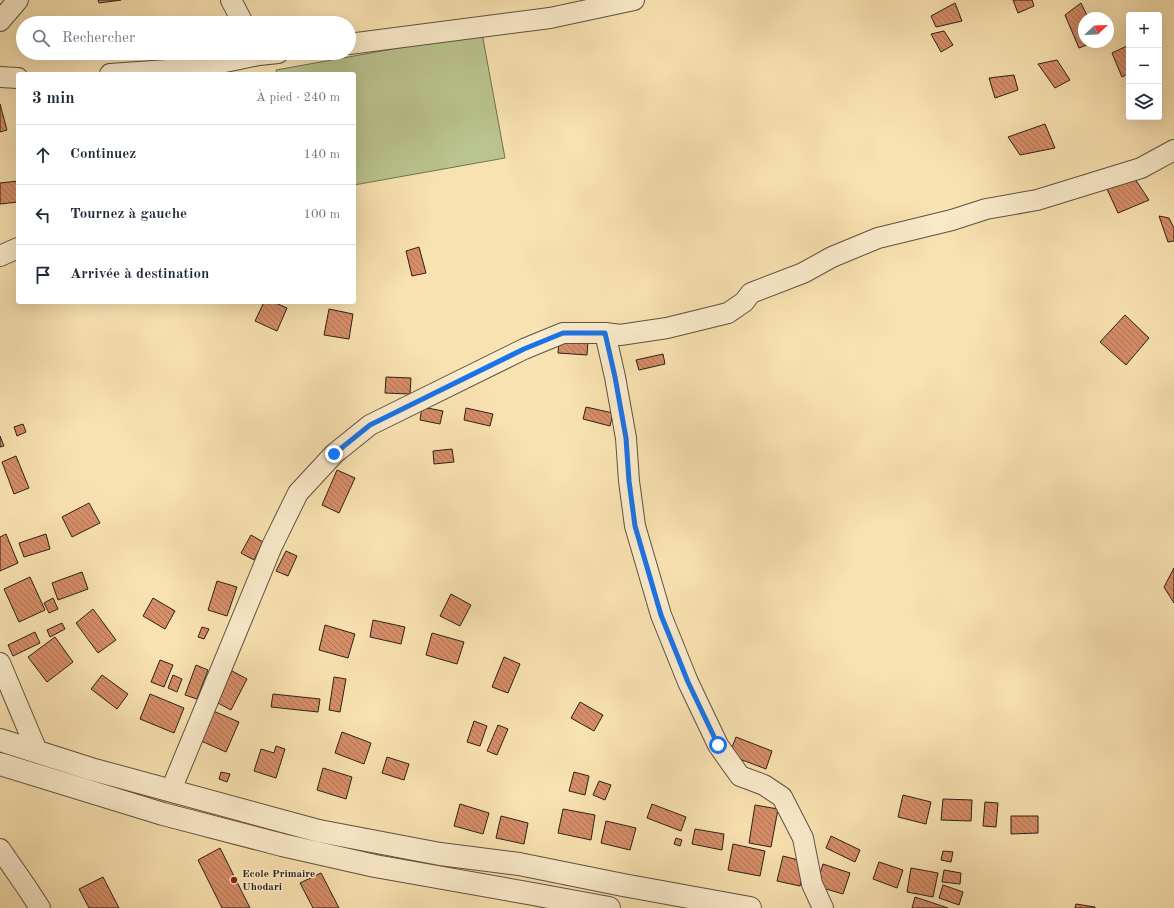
<!DOCTYPE html>
<html lang="fr">
<head>
<meta charset="utf-8">
<style>
  body { margin:0; font-family:"Old Standard TT",serif; background:#f2f2f3; color:#1f2937 }
  .controls { position:absolute; right:12px; top:12px; display:grid; overflow:hidden; border-radius:4px; box-shadow:0 4px 16px #0002 }
  .controls button { width:36px; height:36px; display:grid; place-items:center; padding:0; border:0; border-bottom:1px solid #e0e1e3; background:#fff; color:#1f2937; font:20px sans-serif }
  .compass { position:absolute; left:1078px; top:12px; width:36px; height:36px; border-radius:50%; background:#fff; box-shadow:0 4px 16px #0002; rotate:67deg }
  .stop { position:absolute; width:12px; height:12px; margin:-9px; border:3px solid #1a73e8; border-radius:50%; background:#fff }
  .stop.end { background:#1a73e8; border-color:#fff; box-shadow:0 1px 4px #0008 }
  .list { margin:0; padding:0; list-style:none }
  h2 { display:flex; justify-content:space-between; align-items:center; height:52px; margin:0; padding:0 16px; font-size:17px }
  h2 small { font-size:13px; font-weight:400; color:#747a83 }
  .list li { display:grid; grid-template-columns:26px 1fr auto; gap:12px; align-items:center; box-sizing:border-box; height:60px; padding:0 16px; border-top:1px solid #e0e1e3 }
  .list b { display:block; font-size:15px; white-space:nowrap }
  .list em { font-size:13px; font-style:normal; color:#747a83 }
  .icon { flex:none; width:22px; height:22px; fill:none; stroke:currentColor; stroke-width:2; stroke-linecap:round; stroke-linejoin:round }
  .map { position:relative; flex:none; width:1174px; height:908px; overflow:hidden }
  .search { position:absolute; background:#fff; box-shadow:0 4px 16px #0002; left:16px; top:16px; width:340px; height:44px; display:flex; align-items:center; gap:10px; box-sizing:border-box; padding:0 14px; border-radius:22px; color:#747a83; font-size:15px }
  .panel { position:absolute; background:#fff; box-shadow:0 4px 16px #0002; left:16px; top:72px; width:340px; height:232px; border-radius:4px }
  .map>svg:first-child { display:block }
  .grass { fill:#bac48e; stroke:#727254 }
  .building { fill:url(#building-back-hatch); stroke:#2a2119 }
  .lines { fill:none; stroke-linecap:round; stroke-linejoin:round }
  .minor-casing { stroke:#5e513f; stroke-width:22 }
  .tertiary-casing { stroke:#5e513f; stroke-width:24 }
  .minor { stroke:#fbeccc; stroke-width:20 }
  .tertiary { stroke:#fbeccc; stroke-width:22 }
  .route { stroke:#1a73e8; stroke-width:5 }
  .poi-dot { fill:#8f2418; stroke:#fbeccc; stroke-width:1.5 }
  .labels { text-anchor:middle; dominant-baseline:central; stroke-width:3; stroke-linejoin:round; paint-order:stroke }
  .poi-label { font-size:11px; font-weight:bold; fill:#2a2119; stroke:#fbeccc; text-anchor:start }
</style>
</head>
<body>
<div class="map">
<svg width="1174" height="908" viewBox="0 0 1174 908">
  <defs>
    <pattern id="building-back-hatch" width="6" height="6" patternUnits="userSpaceOnUse"><rect width="6" height="6" fill="#d78e69"/><path d="M-1 5l2 2M0 0l6 6M5-1l2 2" fill="none" stroke="#af7456"/></pattern>
  </defs>
  <rect width="100%" height="100%" fill="#f9e2b1"/>
  <filter id="stains"><feTurbulence type="fractalNoise" baseFrequency=".005" numOctaves="4"/><feColorMatrix values="0 0 0 0 .2 0 0 0 0 .09 0 0 0 0 .02 0 0 0 .5 -.17"/></filter>
  <radialGradient id="worn" r=".72"><stop offset=".6" stop-color="#630" stop-opacity="0"/><stop offset="1" stop-color="#630" stop-opacity=".3"/></radialGradient>
  <!-- grass -->
  <polygon class="grass" points="482,33 505,158 354,185 354,74 277,74 276,70"/>
  <!-- building -->
  <g class="building">
    <polygon points="98,0 121,0 99,3"/>
    <polygon points="1013,0 1032,0 1034,6 1018,13"/>
    <polygon points="955,3 962,21 936,27 931,16"/>
    <polygon points="1081,3 1088,18 1084,18 1084,42 1094,42 1079,48 1065,15"/>
    <polygon points="944,31 953,45 941,52 931,34"/>
    <polygon points="1129,45 1129,73 1122,77 1112,53"/>
    <polygon points="1057,60 1070,80 1055,88 1038,64"/>
    <polygon points="1014,75 1018,90 995,98 989,78"/>
    <polygon points="0,104 7,130 0,132"/>
    <polygon points="1045,124 1055,148 1020,155 1008,137"/>
    <polygon points="1135,179 1149,200 1118,213 1107,189"/>
    <polygon points="18,181 18,202 0,204 0,183"/>
    <polygon points="1159,216 1169,218 1174,228 1174,241 1168,242"/>
    <polygon points="419,247 426,273 412,276 406,251"/>
    <polygon points="264,302 273,302 287,308 277,331 255,321"/>
    <polygon points="329,309 353,314 349,339 324,335"/>
    <polygon points="1125,315 1149,338 1126,365 1100,342"/>
    <polygon points="559,340 588,341 587,355 558,353"/>
    <polygon points="663,354 665,364 639,370 636,360"/>
    <polygon points="386,377 411,378 410,394 385,393"/>
    <polygon points="422,407 443,411 440,424 420,420"/>
    <polygon points="586,407 613,413 610,426 583,419"/>
    <polygon points="466,408 493,414 490,426 464,420"/>
    <polygon points="23,424 26,432 17,436 14,427"/>
    <polygon points="0,436 4,446 0,447"/>
    <polygon points="452,449 454,462 434,464 433,451"/>
    <polygon points="16,456 29,488 14,494 2,462"/>
    <polygon points="337,470 355,478 339,513 322,505"/>
    <polygon points="89,503 100,523 72,537 62,517"/>
    <polygon points="6,534 18,563 0,571 0,537"/>
    <polygon points="46,534 50,549 24,557 19,543"/>
    <polygon points="251,535 263,542 254,560 241,553"/>
    <polygon points="286,551 297,556 288,576 276,571"/>
    <polygon points="1174,568 1174,603 1164,587"/>
    <polygon points="82,572 88,589 58,600 52,583"/>
    <polygon points="30,577 45,610 19,622 4,589"/>
    <polygon points="217,581 237,587 227,616 208,610"/>
    <polygon points="451,594 471,605 460,626 440,616"/>
    <polygon points="53,598 58,609 49,613 44,603"/>
    <polygon points="153,598 175,611 165,629 143,616"/>
    <polygon points="93,609 116,640 98,653 76,623"/>
    <polygon points="373,620 405,627 401,644 370,637"/>
    <polygon points="62,623 65,629 50,637 47,630"/>
    <polygon points="325,625 355,634 348,658 319,650"/>
    <polygon points="202,627 209,629 204,639 198,637"/>
    <polygon points="35,632 40,643 13,656 8,645"/>
    <polygon points="432,633 464,642 457,664 426,655"/>
    <polygon points="55,637 73,662 47,682 28,657"/>
    <polygon points="504,657 520,664 508,693 492,687"/>
    <polygon points="160,660 173,665 164,687 151,682"/>
    <polygon points="196,665 208,670 197,699 185,695"/>
    <polygon points="232,671 247,679 231,710 216,702"/>
    <polygon points="102,675 128,694 117,709 91,689"/>
    <polygon points="173,675 182,679 177,692 168,688"/>
    <polygon points="334,677 346,679 340,712 329,710"/>
    <polygon points="150,694 184,708 174,733 140,719"/>
    <polygon points="273,694 320,699 318,712 271,707"/>
    <polygon points="580,702 603,715 594,731 571,718"/>
    <polygon points="211,710 239,722 226,752 199,740"/>
    <polygon points="474,721 487,726 480,746 467,742"/>
    <polygon points="498,725 508,729 497,755 487,751"/>
    <polygon points="342,732 371,743 364,764 335,753"/>
    <polygon points="736,737 772,751 766,769 729,755"/>
    <polygon points="276,746 285,749 276,778 254,771 261,749 274,753"/>
    <polygon points="387,757 409,764 404,780 382,773"/>
    <polygon points="323,768 352,777 346,799 317,790"/>
    <polygon points="221,772 230,774 227,782 219,779"/>
    <polygon points="574,772 589,776 585,795 569,791"/>
    <polygon points="599,781 611,785 605,800 593,795"/>
    <polygon points="903,795 931,802 926,824 898,817"/>
    <polygon points="943,799 972,800 971,821 941,820"/>
    <polygon points="985,802 998,803 996,827 983,826"/>
    <polygon points="460,804 489,813 483,834 454,826"/>
    <polygon points="652,804 686,817 681,831 647,818"/>
    <polygon points="755,805 778,809 771,847 749,843"/>
    <polygon points="563,809 595,815 591,840 558,833"/>
    <polygon points="501,816 528,823 524,844 496,838"/>
    <polygon points="1011,816 1038,816 1038,833 1011,834"/>
    <polygon points="606,821 636,828 630,850 601,843"/>
    <polygon points="695,829 724,834 722,850 692,844"/>
    <polygon points="831,836 860,850 855,862 826,848"/>
    <polygon points="676,838 682,840 680,846 674,844"/>
    <polygon points="733,844 765,851 760,876 728,870"/>
    <polygon points="220,848 250,908 222,908 198,860"/>
    <polygon points="943,851 953,852 951,862 941,860"/>
    <polygon points="783,856 806,862 800,886 777,881"/>
    <polygon points="879,862 903,870 897,888 873,879"/>
    <polygon points="823,864 850,873 843,894 816,886"/>
    <polygon points="911,868 938,873 933,897 907,892"/>
    <polygon points="944,870 961,873 960,884 942,882"/>
    <polygon points="321,873 339,908 313,908 300,883"/>
    <polygon points="103,877 119,908 89,908 79,889"/>
    <polygon points="943,885 963,892 959,905 939,898"/>
    <polygon points="915,897 948,908 912,908"/>
    <polygon points="1076,904 1095,907 1095,908 1075,908"/>
  </g>
  <g class="lines">
    <defs>
      <g id="minor">
        <polyline points="231,0 243,23"/>
        <polyline points="0,21 18,0"/>
        <polyline points="349,44 550,18 634,0"/>
        <polyline points="110,74 196,68 259,55 278,53"/>
        <polyline points="0,77 18,78"/>
        <polyline points="0,256 18,248"/>
        <polyline points="605,333 615,377 626,438 629,481 635,526 661,615 688,682 718,745 740,776 764,785 782,797 803,838 812,884 823,908"/>
        <polyline points="0,663 37,751"/>
        <polyline points="171,790 272,546 298,493 334,454 370,425 524,349 563,333 605,333 620,335 667,328 728,313 744,302 751,293 803,273 832,257 878,238 952,220 986,209 1037,200 1141,168 1174,150"/>
        <polyline points="0,849 27,888 40,908"/>
      </g>
      <g id="tertiary">
        <polyline points="0,740 91,769 319,831 440,854 519,864 623,885 750,908"/>
        <polyline points="0,764 163,814 282,845 375,866 533,894 609,908"/>
      </g>
    </defs>
    <!-- minor casing -->
    <use href="#minor" class="minor-casing"/>
    <!-- tertiary casing -->
    <use href="#tertiary" class="tertiary-casing"/>
    <!-- minor -->
    <use href="#minor" class="minor"/>
    <!-- tertiary -->
    <use href="#tertiary" class="tertiary"/>
  </g>
  <g class="lines">
    <!-- route -->
    <polyline class="route" points="334,454 370,425 524,349 563,333 605,333 615,377 626,438 629,481 635,526 661,615 688,682 718,745"/>
  </g>
  <!-- markers -->
  <circle class="poi-dot" cx="234" cy="880" r="4"/>
  <g class="labels">
    <!-- poi labels -->
    <g class="poi-label">
      <text x="242" y="874">Ecole Primaire<tspan x="242" dy="13">Uhodari</tspan></text>
    </g>
  </g>
  <rect width="100%" height="100%" filter="url(#stains)"/>
  <rect width="100%" height="100%" fill="url(#worn)"/>
</svg>
<div class="controls">
<button>+</button>
<button>−</button>
<button><svg class="icon" aria-label="layers" viewBox="0 0 24 24"><path d="M12 4l9 5-9 5-9-5zM3 14l9 5 9-5"/></svg></button>
</div>
<svg class="compass" viewBox="-18 -18 36 36"><path d="M0-13l5 13h-10z" fill="#e53935"/><path d="M0 13l5-13h-10z" fill="#747a83"/></svg>
<div class="stop" style="left:718px;top:745px"></div>
<div class="stop end" style="left:334px;top:454px"></div>
<div class="search"><svg class="icon" aria-label="search" viewBox="0 0 24 24"><circle cx="10" cy="10" r="6"/><path d="M15 15l6 6"/></svg>Rechercher</div>
<section class="panel">
<h2>3 min<small>À pied · 240 m</small></h2>
<ul class="list">
<li><svg class="icon" aria-label="ahead" viewBox="0 0 24 24"><path d="M12 20V5M6 11l6-6 6 6"/></svg><div><b>Continuez</b></div><em>140 m</em></li>
<li><svg class="icon" aria-label="left" viewBox="0 0 24 24"><path d="M17 20v-9H6M10 6l-5 5 5 5"/></svg><div><b>Tournez à gauche</b></div><em>100 m</em></li>
<li><svg class="icon" aria-label="arrive" viewBox="0 0 24 24"><path d="M6 21V4h12l-3 4 3 4H6"/></svg><div><b>Arrivée à destination</b></div></li>
</ul>
</section>
</div>
</body>
</html>
